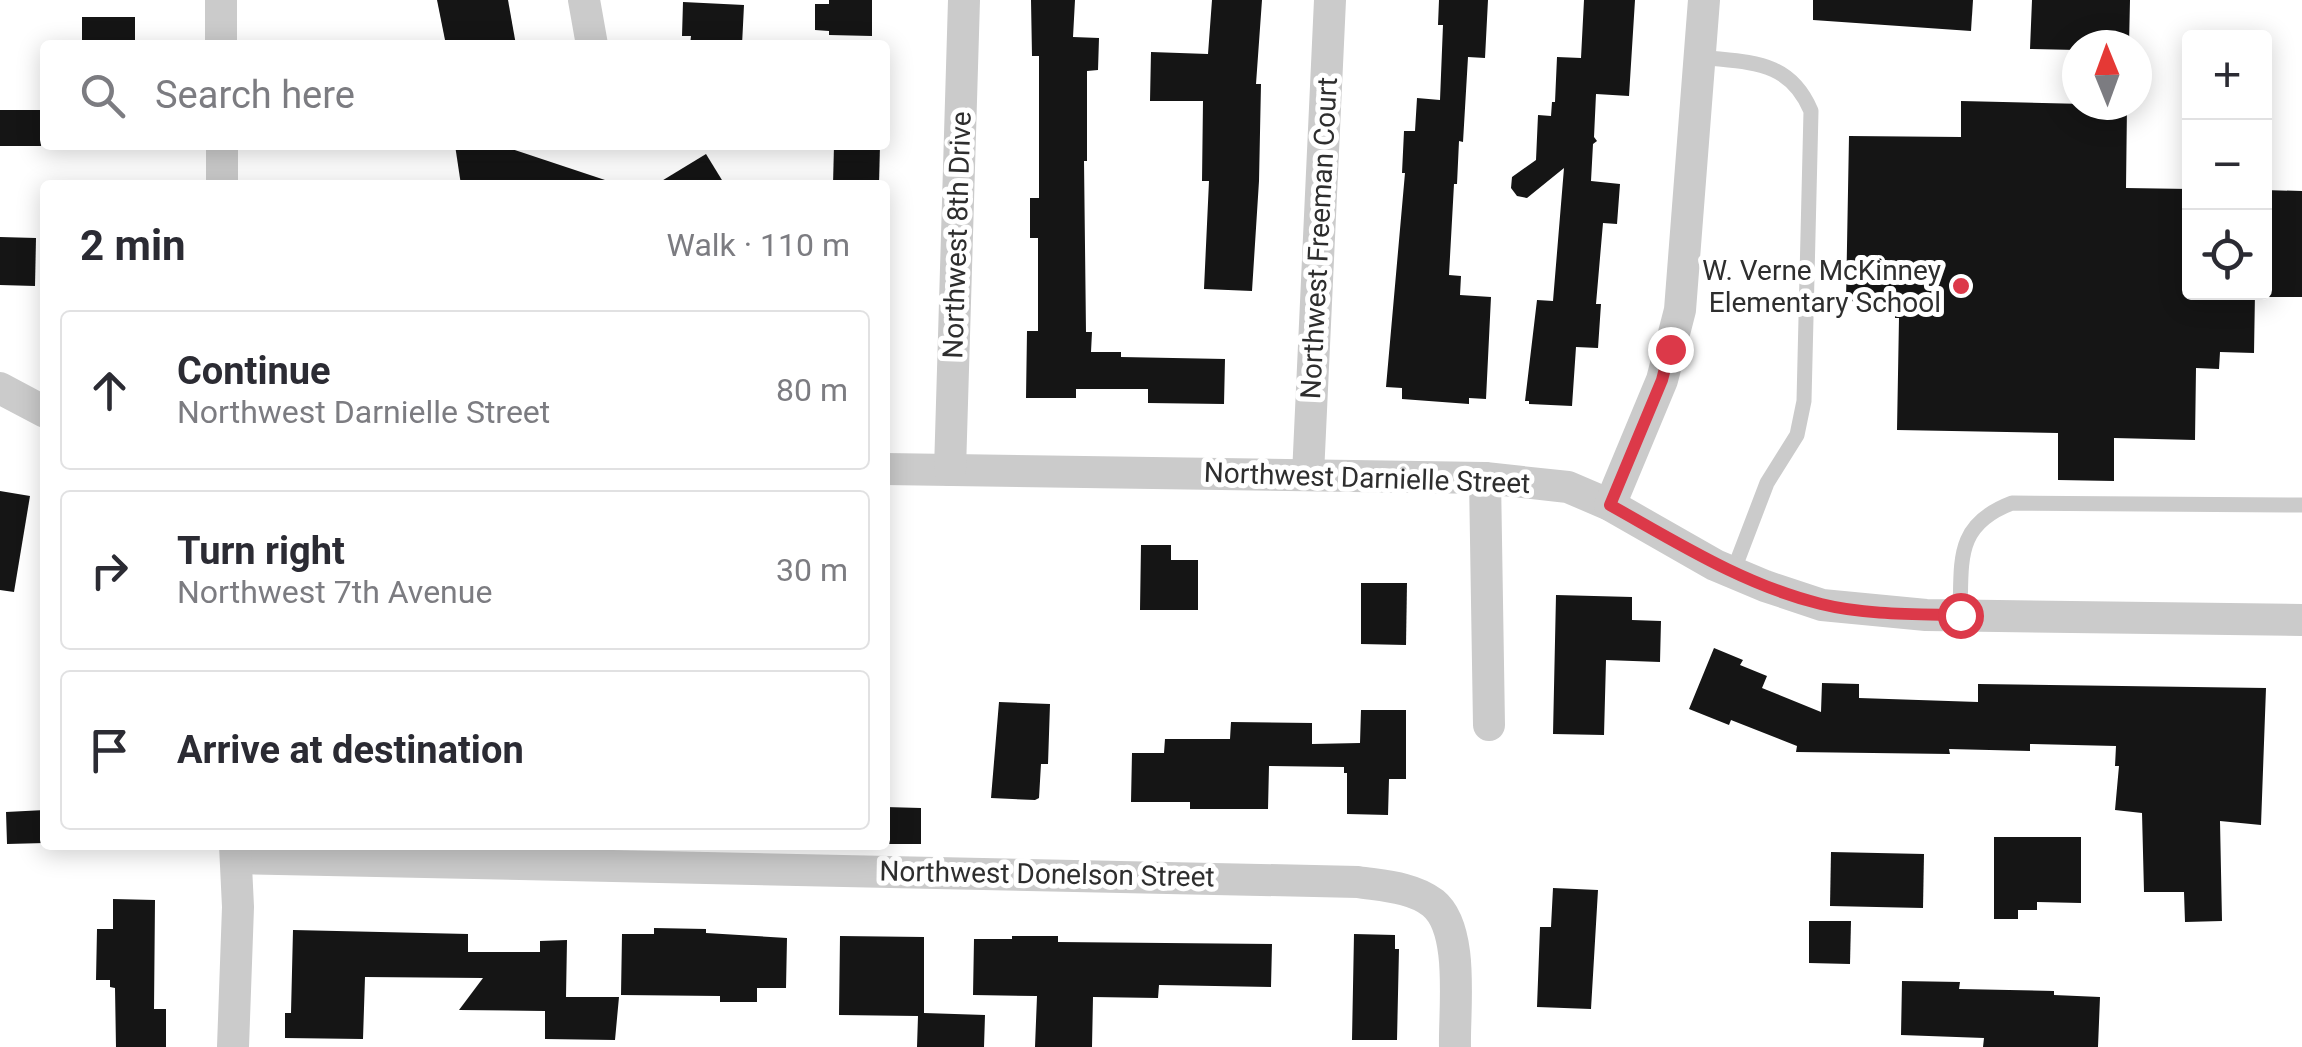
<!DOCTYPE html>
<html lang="en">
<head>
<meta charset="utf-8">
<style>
  body { margin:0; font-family:Roboto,sans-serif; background:#f7f7f7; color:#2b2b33 }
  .controls { position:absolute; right:30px; top:30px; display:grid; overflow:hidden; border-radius:10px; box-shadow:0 5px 25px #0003 }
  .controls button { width:90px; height:90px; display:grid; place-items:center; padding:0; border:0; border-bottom:2px solid #e1e1e2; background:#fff; color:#2b2b33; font:50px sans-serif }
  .compass { position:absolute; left:2062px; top:30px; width:90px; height:90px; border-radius:50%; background:#fff; box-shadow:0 5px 25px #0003; rotate:359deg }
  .stop { position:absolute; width:30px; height:30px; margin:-22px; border:8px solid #dc3949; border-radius:50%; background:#fff }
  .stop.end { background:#dc3949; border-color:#fff; box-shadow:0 2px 10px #0008 }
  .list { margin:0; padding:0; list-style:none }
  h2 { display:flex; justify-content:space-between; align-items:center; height:130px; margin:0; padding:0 40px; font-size:42px }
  h2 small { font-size:32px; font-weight:400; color:#7c7c81 }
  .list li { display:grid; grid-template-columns:65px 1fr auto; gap:30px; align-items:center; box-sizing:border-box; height:160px; margin:0 20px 20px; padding:0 20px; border:2px solid #e1e1e2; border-radius:10px }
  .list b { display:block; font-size:38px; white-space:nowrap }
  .list p { margin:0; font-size:32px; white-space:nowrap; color:#7c7c81 }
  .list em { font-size:32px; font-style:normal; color:#7c7c81 }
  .icon { flex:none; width:55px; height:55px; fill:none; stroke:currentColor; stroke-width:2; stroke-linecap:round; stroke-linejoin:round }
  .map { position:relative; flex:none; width:2302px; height:1047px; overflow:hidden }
  .search { position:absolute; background:#fff; box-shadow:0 5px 25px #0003; left:40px; top:40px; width:850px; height:110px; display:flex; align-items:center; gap:25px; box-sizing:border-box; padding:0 35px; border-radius:10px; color:#7c7c81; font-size:38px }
  .panel { position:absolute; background:#fff; box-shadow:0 5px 25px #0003; left:40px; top:180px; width:850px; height:670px; border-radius:10px }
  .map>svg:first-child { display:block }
  .building { fill:#151515 }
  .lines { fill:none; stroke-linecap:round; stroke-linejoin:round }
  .lane { stroke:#cbcbcb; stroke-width:15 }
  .street { stroke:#cbcbcb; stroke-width:32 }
  .route { stroke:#dc3949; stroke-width:12 }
  .poi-dot { fill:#dc3949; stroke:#fff; stroke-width:4 }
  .labels { text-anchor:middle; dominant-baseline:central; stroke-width:10; stroke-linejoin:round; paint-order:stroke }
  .street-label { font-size:28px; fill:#2e2e2e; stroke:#fff }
  .poi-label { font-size:28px; fill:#2e2e2e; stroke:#fff; text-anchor:end }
</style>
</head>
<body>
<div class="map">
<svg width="2302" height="1047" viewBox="0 0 2302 1047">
  <rect width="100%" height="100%" fill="#fff"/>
  <!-- building -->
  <g class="building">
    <polygon points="437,0 508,0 516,45 446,45"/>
    <polygon points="829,0 872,0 872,36 829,35 829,31 815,30 815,4 829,4"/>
    <polygon points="1031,0 1075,0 1073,37 1099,38 1098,70 1087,71 1087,161 1084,161 1086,332 1092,332 1091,352 1121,352 1121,357 1225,359 1224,404 1148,403 1148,389 1076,389 1076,398 1026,398 1027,331 1038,331 1038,238 1030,238 1030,198 1039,198 1039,56 1032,56"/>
    <polygon points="1212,0 1262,0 1256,84 1261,84 1259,181 1252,291 1204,289 1209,181 1202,181 1203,101 1150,101 1151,52 1208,54"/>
    <polygon points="1439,0 1488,0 1485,58 1468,57 1463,142 1459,141 1457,184 1454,184 1449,275 1461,276 1460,295 1491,297 1486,399 1469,398 1469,404 1402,399 1402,388 1386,387 1405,173 1402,173 1404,131 1415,131 1417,98 1440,100 1443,25 1438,25"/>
    <polygon points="1584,0 1635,0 1629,96 1596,94 1594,137 1597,141 1593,144 1591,181 1620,184 1617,224 1603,223 1596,304 1601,304 1598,348 1576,347 1572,406 1529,404 1529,401 1525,401 1537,300 1553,301 1564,168 1527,198 1517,196 1511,188 1512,177 1536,160 1538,115 1551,116 1552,102 1555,102 1557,57 1581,58"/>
    <polygon points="1813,0 1973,0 1971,31 1813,20"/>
    <polygon points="2032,0 2130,0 2129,45 2077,45 2077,50 2030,49"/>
    <polygon points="683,2 744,5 742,45 690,45 691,36 682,36"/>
    <rect x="82" y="17" width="53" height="28"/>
    <polygon points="1961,101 2127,105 2126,188 2190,189 2190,292 2255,292 2254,353 2220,352 2219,369 2196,368 2195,440 2114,438 2114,481 2058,480 2058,433 1897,430 1899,318 1895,318 1895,302 1846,301 1849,136 1961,137"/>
    <rect x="0" y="110" width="41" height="36"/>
    <polygon points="455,145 500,145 605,180 604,185 461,185"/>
    <polygon points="834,145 880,145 879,185 833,185"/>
    <polygon points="706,154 725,185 655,185"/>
    <polygon points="2264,190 2302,191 2302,297 2264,297"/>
    <polygon points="0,237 36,238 35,286 0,285"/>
    <polygon points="0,491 30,496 14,592 0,590"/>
    <polygon points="1141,545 1171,545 1171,560 1198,560 1198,610 1140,610"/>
    <polygon points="1361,583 1407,583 1406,645 1361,644"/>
    <polygon points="1556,595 1632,597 1632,620 1661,621 1660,662 1606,660 1604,735 1553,734"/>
    <polygon points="1714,648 1743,660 1740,665 1767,676 1762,688 1821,712 1822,683 1859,684 1859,698 1978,702 1978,684 2266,688 2261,825 2220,821 2222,921 2185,922 2184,892 2144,892 2142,813 2115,810 2119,766 2115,766 2116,746 2030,744 2030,751 1949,749 1950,754 1796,752 1797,746 1731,720 1729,725 1689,709"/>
    <polygon points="999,702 1050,704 1048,764 1041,764 1039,798 1035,800 991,798"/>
    <polygon points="1361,710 1406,710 1406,779 1389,779 1388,815 1347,814 1347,773 1344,773 1344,767 1269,766 1268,809 1190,809 1190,802 1131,802 1132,753 1164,753 1165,739 1230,739 1231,722 1312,723 1312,744 1360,743"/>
    <polygon points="885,807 921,808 921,844 885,844"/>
    <polygon points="45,810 45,843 7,844 6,812"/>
    <polygon points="1994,837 2081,837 2081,903 2037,902 2037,910 2018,910 2018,919 1994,919"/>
    <polygon points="1831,852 1924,854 1923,908 1830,906"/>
    <polygon points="1553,888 1598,890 1591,1009 1537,1007 1540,927 1551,927"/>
    <polygon points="113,899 155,900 154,1009 166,1009 166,1047 116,1047 115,988 110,987 110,980 96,980 97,929 113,929"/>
    <polygon points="1809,921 1851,921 1850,964 1809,963"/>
    <polygon points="654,928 706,929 706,933 787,938 786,988 757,988 757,1002 720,1002 720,996 621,995 622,934 654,934"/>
    <polygon points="293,930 468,934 468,952 540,952 540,941 567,940 566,997 619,997 615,1040 545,1039 545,1011 459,1010 483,978 365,977 363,1039 285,1038 285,1013 291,1013"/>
    <polygon points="1354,934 1395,935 1395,949 1399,949 1397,1040 1352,1040"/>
    <polygon points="840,936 924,937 924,1013 985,1015 984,1047 917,1047 918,1016 839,1015"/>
    <polygon points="1012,936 1058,936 1058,942 1272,944 1271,987 1159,985 1158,998 1093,997 1092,1047 1035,1047 1037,996 973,995 974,939 1012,939"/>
    <polygon points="1902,981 1960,982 1959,989 2054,991 2054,995 2100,997 2098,1047 1983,1047 1984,1038 1901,1035"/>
  </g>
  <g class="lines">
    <!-- lane -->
    <g class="lane">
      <path d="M1700,57C1749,63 1789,59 1811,111L1804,401L1797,435L1767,483L1733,572"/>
      <path d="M1960,615C1962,561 1954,525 2012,503L2302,505"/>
    </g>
    <!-- street -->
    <g class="street">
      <polyline points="221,0 221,45"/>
      <polyline points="584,0 592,45"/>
      <polyline points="222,145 222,185"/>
      <polyline points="0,388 45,412"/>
      <polyline points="885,469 1485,478 1568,487 1610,505 1715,565 1765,586 1822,605 1926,615 2302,620"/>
      <polyline points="950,470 964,0"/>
      <polyline points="1308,475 1330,0"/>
      <polyline points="1485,478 1489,725"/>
      <polyline points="1610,505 1662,380 1680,310 1704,0"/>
      <path d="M236,858L1358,882C1383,886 1412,887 1433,903C1465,929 1454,1009 1455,1047"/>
      <polyline points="233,1047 238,907 235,845"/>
    </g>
  </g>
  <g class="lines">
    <!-- route -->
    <path class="route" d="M1670,349L1662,380L1610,505C1678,543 1744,585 1821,604C1865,615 1915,614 1960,615"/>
  </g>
  <!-- markers -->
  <circle class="poi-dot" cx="1961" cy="286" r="10"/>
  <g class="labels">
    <!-- street labels -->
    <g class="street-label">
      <text transform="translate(957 235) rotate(-88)">Northwest 8th Drive</text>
      <text transform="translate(1319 238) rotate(-87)">Northwest Freeman Court</text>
      <text transform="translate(1367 478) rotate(2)">Northwest Darnielle Street</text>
      <text transform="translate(1047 874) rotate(1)">Northwest Donelson Street</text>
    </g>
    <!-- poi labels -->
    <g class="poi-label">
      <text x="1941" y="270">W. Verne McKinney<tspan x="1941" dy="32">Elementary School</tspan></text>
    </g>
  </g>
</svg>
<div class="controls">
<button>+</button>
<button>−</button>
<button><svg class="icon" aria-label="locate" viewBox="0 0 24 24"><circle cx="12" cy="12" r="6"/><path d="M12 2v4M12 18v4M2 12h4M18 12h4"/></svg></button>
</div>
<svg class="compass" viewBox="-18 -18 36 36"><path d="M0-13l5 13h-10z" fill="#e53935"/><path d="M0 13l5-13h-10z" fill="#7c7c81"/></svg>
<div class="stop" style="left:1960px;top:615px"></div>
<div class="stop end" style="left:1670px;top:349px"></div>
<div class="search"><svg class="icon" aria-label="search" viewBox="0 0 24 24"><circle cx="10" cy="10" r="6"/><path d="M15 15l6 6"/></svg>Search here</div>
<section class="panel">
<h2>2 min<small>Walk · 110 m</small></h2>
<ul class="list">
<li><svg class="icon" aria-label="ahead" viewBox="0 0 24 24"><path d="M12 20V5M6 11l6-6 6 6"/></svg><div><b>Continue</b><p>Northwest Darnielle Street</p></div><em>80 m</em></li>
<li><svg class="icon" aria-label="right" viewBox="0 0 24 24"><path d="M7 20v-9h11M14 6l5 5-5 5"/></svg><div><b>Turn right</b><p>Northwest 7th Avenue</p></div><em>30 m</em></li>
<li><svg class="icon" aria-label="arrive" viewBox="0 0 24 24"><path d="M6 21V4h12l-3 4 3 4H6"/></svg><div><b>Arrive at destination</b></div></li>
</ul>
</section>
</div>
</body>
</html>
